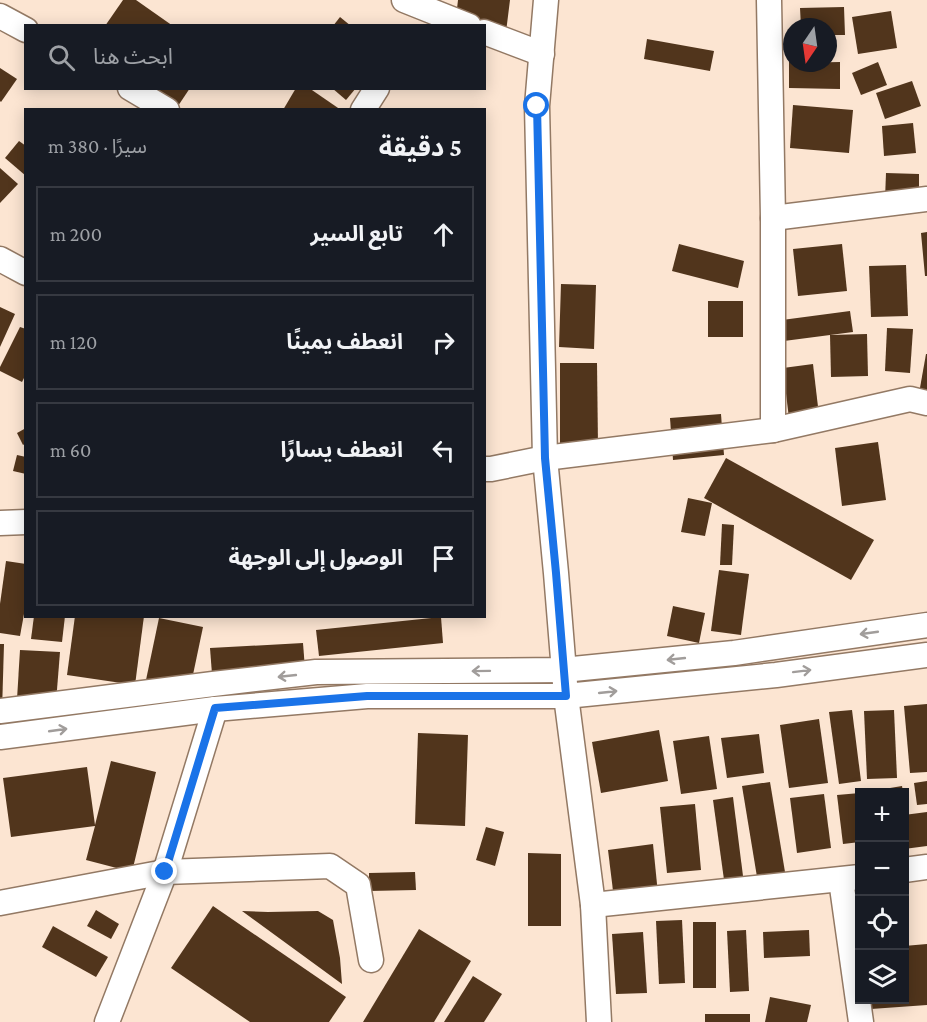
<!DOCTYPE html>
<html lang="ar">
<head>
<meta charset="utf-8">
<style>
  body { margin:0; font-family:"Crimson Pro","Noto Sans Arabic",serif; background:#242831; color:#f1f3f6; direction:rtl }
  .controls { position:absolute; right:18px; bottom:18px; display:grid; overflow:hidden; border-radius:0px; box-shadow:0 3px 15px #0003 }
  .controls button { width:54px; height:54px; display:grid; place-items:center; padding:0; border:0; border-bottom:2px solid #363941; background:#171b24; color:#f1f3f6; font:30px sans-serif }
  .compass { position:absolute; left:783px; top:18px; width:54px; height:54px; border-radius:50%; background:#171b24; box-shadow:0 3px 15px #0003; rotate:193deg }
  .stop { position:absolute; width:18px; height:18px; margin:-14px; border:4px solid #1a73e8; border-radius:50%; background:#fff }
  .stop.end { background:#1a73e8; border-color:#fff; box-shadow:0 2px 6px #0008 }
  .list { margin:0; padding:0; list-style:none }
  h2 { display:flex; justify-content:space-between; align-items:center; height:78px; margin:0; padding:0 24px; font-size:26px }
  h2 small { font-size:20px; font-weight:400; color:#9ea1a6 }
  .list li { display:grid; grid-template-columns:39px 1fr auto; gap:18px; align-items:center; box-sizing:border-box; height:96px; margin:0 12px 12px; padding:0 12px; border:2px solid #363941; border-radius:0px }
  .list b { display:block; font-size:22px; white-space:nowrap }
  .list em { font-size:20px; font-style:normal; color:#9ea1a6 }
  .icon { flex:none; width:33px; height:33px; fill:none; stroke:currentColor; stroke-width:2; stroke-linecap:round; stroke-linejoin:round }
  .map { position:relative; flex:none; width:927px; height:1022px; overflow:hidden; direction:ltr }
  .search { position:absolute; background:#171b24; box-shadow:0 3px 15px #0003; left:24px; top:24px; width:462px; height:66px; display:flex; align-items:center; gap:15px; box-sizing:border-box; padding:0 21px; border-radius:0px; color:#9ea1a6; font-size:22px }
  .panel { position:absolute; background:#171b24; box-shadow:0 3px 15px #0003; left:24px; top:108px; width:462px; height:510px; border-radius:0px; direction:rtl }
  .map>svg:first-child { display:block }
  .building { fill:#51351c }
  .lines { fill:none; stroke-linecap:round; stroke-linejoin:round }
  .minor-casing { stroke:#937964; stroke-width:27 }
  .minor { stroke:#fff; stroke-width:24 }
  .oneway { stroke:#a19d9b }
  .route { stroke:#1a73e8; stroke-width:8 }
</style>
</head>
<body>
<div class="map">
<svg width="927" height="1022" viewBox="0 0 927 1022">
  <rect width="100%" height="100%" fill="#fce5d2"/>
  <!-- building -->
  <g class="building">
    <polygon points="123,0 136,0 173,26 105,26"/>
    <polygon points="458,0 510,0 504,48 484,45 484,26 455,26"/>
    <polygon points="844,7 845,35 828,35 828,27 801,27 800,8"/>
    <polygon points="891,11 897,48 858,54 852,17"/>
    <polygon points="340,17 351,26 333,26"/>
    <polygon points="647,39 714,51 710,71 644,59"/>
    <polygon points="789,62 792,62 792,63 840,62 840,89 789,88"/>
    <polygon points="878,62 887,85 861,95 852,73"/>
    <polygon points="0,68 17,79 1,102 0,101"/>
    <polygon points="912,81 921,106 885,119 876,93"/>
    <polygon points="153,88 190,88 178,106"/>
    <polygon points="296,88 309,88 341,110 283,110"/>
    <polygon points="332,88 356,88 346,100"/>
    <polygon points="793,105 853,110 849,153 790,148"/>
    <polygon points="913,123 916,153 884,156 882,126"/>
    <polygon points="19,141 26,146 26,176 5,158"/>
    <polygon points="0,168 18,184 0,203"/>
    <polygon points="886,173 919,174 919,199 885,199"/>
    <polygon points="927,232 927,276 925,276 921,233"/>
    <polygon points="679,244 744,261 738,288 672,271"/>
    <polygon points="842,244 847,291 798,296 793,249"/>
    <polygon points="906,265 908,316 871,317 869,266"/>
    <polygon points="561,284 596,285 594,349 559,347"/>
    <rect x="708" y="301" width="35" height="36"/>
    <polygon points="0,307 15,314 0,347"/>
    <polygon points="850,311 853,332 784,341 782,320"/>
    <polygon points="20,327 26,329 26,374 22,382 0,371 0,367"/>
    <polygon points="887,328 913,329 910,373 885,371"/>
    <polygon points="867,334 868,376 831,377 830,335"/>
    <polygon points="926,354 927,354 927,401 918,399"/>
    <polygon points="560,363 597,363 598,446 560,446"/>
    <polygon points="813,364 820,424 790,427 783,368"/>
    <polygon points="721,414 724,455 673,460 670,418"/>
    <polygon points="26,428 26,443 23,445 17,433"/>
    <polygon points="878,442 886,500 842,506 835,448"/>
    <polygon points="17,455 26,457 26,474 13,471"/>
    <polygon points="726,458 874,540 851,580 704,498"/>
    <polygon points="688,498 712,503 705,536 681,532"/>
    <polygon points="722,524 734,525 732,565 720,565"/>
    <polygon points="6,561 26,564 26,603 20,636 0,633 0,604"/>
    <polygon points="719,570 749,574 741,635 711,631"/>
    <polygon points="673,606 705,613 699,643 667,636"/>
    <polygon points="34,616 65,616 62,642 31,639"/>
    <polygon points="75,616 144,616 135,685 67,675"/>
    <polygon points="441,617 443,643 319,656 316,630"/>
    <polygon points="159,618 203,627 190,689 146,680"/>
    <polygon points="303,643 305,669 212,674 210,648"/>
    <polygon points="0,644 4,644 2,711 0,711"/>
    <polygon points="20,650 60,652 56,702 17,699"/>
    <polygon points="927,704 927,772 910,773 904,706"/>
    <polygon points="852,710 861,781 839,784 829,712"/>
    <polygon points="894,710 897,778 867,779 864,711"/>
    <polygon points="819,719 828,783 789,788 780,725"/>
    <polygon points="659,730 668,781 601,793 592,742"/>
    <polygon points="418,733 468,735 465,826 415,824"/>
    <polygon points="759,734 764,773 727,778 721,738"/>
    <polygon points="709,736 717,789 681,794 673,741"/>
    <polygon points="111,761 156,772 132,872 86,860 95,826 11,837 3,778 87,767 95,825"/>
    <polygon points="927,781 927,804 917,805 914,783"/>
    <polygon points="770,782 786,878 758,883 742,786"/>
    <polygon points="902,786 903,792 891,792 890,788"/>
    <polygon points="860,793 860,842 843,844 837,795"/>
    <polygon points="824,794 831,848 797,853 790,798"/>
    <polygon points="733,797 744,884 725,887 713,800"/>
    <polygon points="695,804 701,870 667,873 660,807"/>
    <polygon points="927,812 927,846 904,849 904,815"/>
    <polygon points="486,827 504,832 495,866 476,860"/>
    <polygon points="653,844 658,894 614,899 608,850"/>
    <polygon points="528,853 561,854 561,926 528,926"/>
    <polygon points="415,872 416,890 369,891 369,873"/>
    <polygon points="213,906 346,997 329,1022 250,1022 171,968"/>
    <polygon points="96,910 119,924 111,939 87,926"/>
    <polygon points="242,911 268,912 318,911 333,920 340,958 342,984"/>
    <polygon points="682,920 685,983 659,984 656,921"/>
    <rect x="693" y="922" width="23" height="66"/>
    <polygon points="53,926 108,957 96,977 42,947"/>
    <polygon points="419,929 471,961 434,1022 363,1022"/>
    <polygon points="746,930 749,991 730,992 727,931"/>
    <polygon points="809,930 810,956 764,958 763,932"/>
    <polygon points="643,932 647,993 616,994 612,934"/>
    <polygon points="927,944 927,1005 871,1009 870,1000 904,1000 904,946"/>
    <polygon points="473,976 502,994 484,1022 444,1022"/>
    <polygon points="770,997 811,1005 807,1022 765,1022"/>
    <rect x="705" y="1014" width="45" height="8"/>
  </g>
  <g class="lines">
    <defs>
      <g id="minor">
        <polyline points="404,0 469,26"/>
        <polyline points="546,0 537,106 545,458 556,573 566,696 593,905 599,1022"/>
        <polyline points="769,0 773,218 773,430"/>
        <polyline points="0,16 26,30"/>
        <polyline points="484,32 542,54"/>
        <polyline points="130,88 167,110"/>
        <polyline points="363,110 377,88"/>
        <polyline points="773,218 927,199"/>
        <polyline points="0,259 26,273"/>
        <polyline points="484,469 491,469 545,458 773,430 910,399 927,403"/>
        <polyline points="0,523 26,522"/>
        <polyline points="0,711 213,684 316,672 563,670 734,653 927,625"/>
        <polyline points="0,737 215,709 367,696 566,696 776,675 927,655"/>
        <polyline points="904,870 927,867"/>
        <polyline points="841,880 861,1022"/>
        <polyline points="0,903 165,872 330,866 358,885 371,960"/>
        <polyline points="593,905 860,877"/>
        <polyline points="107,1022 165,872 215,709"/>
      </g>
    </defs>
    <!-- minor casing -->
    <use href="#minor" class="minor-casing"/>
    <!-- minor -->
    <use href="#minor" class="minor"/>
  </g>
  <!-- one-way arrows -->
  <defs><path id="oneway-shaft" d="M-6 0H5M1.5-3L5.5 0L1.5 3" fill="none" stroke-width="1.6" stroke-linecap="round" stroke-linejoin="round" transform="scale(1.5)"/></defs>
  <g class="oneway">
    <use href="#oneway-shaft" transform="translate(869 633) rotate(172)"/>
    <use href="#oneway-shaft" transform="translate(676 659) rotate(174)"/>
    <use href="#oneway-shaft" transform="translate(481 671) rotate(179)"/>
    <use href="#oneway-shaft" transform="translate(802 671) rotate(-7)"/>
    <use href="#oneway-shaft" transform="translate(287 676) rotate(174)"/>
    <use href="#oneway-shaft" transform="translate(608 692) rotate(-6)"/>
    <use href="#oneway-shaft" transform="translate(58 730) rotate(-8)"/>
  </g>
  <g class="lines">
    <!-- route -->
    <polyline class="route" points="165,872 215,708 367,696 566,696 556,573 545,458 537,106"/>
  </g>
</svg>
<div class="controls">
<button>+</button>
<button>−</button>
<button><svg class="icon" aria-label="locate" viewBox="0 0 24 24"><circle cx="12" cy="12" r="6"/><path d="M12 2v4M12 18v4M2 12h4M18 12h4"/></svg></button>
<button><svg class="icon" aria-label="layers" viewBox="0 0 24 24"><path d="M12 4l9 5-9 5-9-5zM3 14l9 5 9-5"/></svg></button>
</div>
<svg class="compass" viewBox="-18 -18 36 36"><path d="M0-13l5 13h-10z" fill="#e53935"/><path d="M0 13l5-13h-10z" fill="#9ea1a6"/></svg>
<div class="stop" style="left:537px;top:106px"></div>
<div class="stop end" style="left:165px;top:872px"></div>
<div class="search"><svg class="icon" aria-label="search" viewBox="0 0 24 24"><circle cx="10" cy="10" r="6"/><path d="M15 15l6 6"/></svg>ابحث هنا</div>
<section class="panel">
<h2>5 دقيقة<small>سيرًا · 380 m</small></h2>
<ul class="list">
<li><svg class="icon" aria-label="ahead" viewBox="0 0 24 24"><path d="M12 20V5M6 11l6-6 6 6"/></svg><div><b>تابع السير</b></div><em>200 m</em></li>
<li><svg class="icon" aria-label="right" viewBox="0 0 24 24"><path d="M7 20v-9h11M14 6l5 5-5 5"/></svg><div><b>انعطف يمينًا</b></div><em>120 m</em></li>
<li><svg class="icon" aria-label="left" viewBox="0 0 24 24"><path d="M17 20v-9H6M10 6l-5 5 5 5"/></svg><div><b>انعطف يسارًا</b></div><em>60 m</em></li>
<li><svg class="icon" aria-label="arrive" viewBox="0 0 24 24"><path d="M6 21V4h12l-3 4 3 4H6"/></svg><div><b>الوصول إلى الوجهة</b></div></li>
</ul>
</section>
</div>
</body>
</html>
